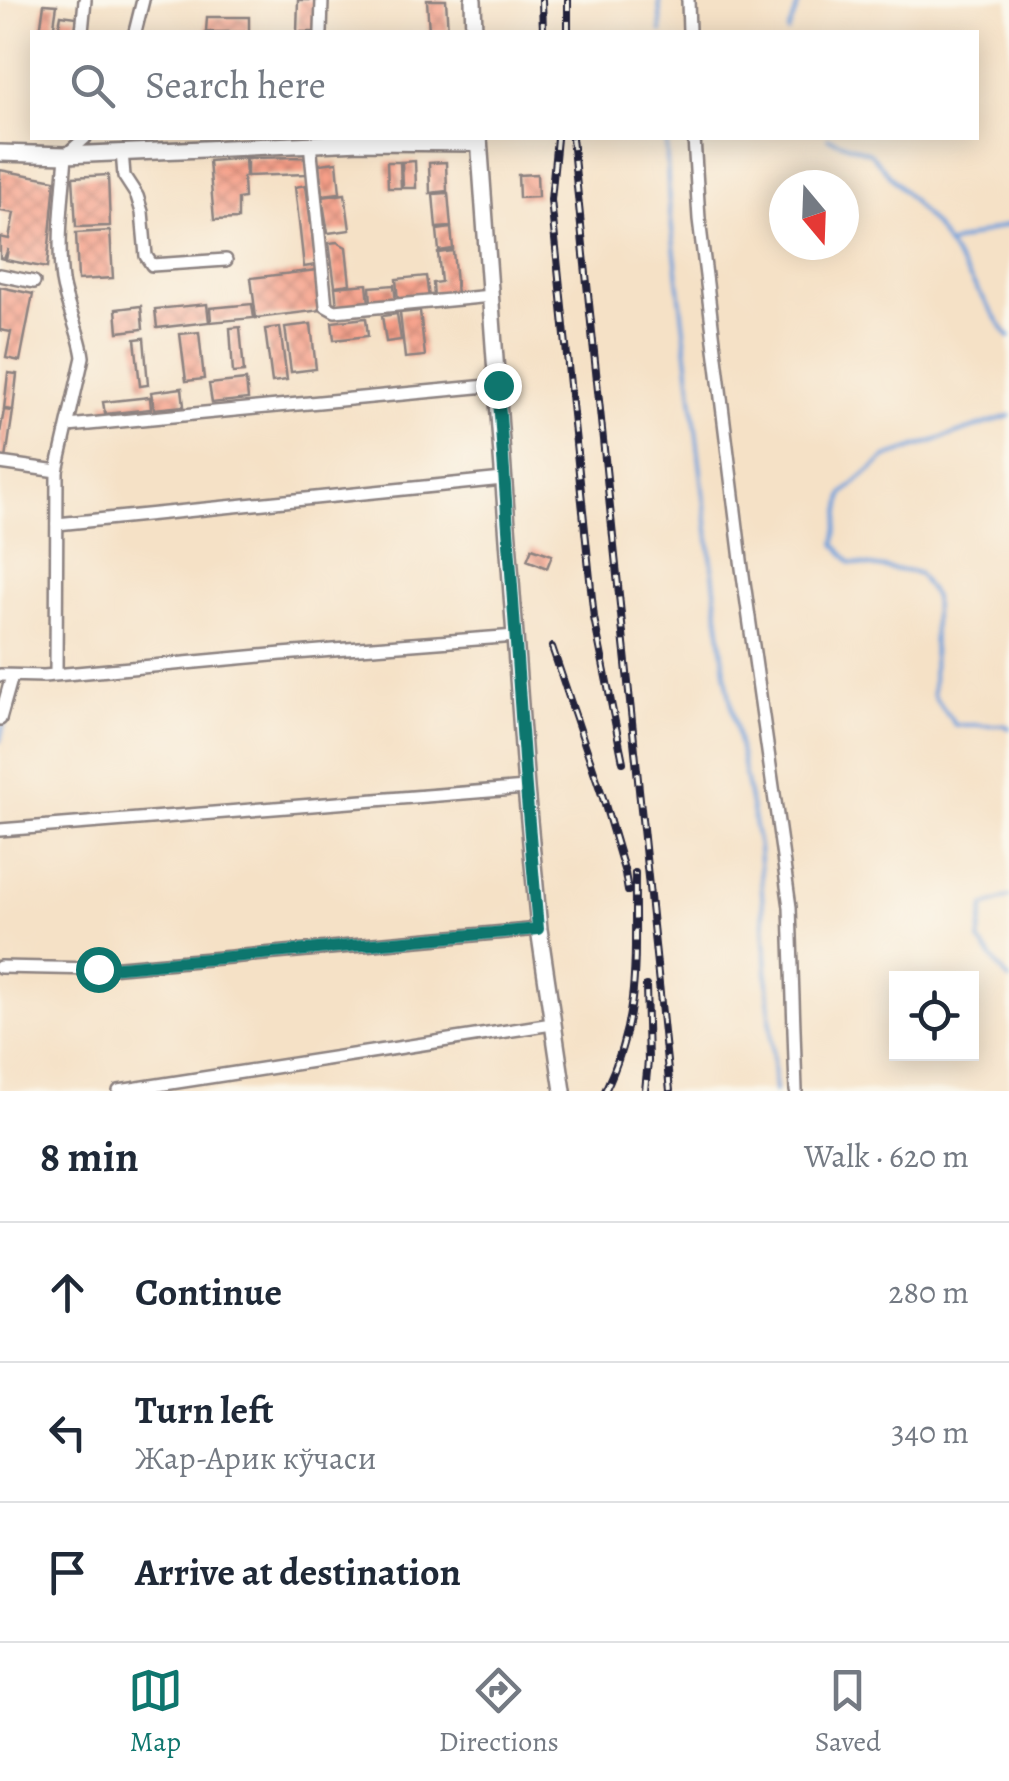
<!DOCTYPE html>
<html lang="en">
<head>
<meta charset="utf-8">
<style>
  body { margin:0; font-family:Alegreya,serif; background:#f2f2f3; color:#1f2937 }
  .controls { position:absolute; right:30px; bottom:30px; display:grid; overflow:hidden; border-radius:0px; box-shadow:0 5px 25px #0003 }
  .controls button { width:90px; height:90px; display:grid; place-items:center; padding:0; border:0; border-bottom:2px solid #e0e1e3; background:#fff; color:#1f2937; font:50px sans-serif }
  .compass { position:absolute; left:769px; top:170px; width:90px; height:90px; border-radius:50%; background:#fff; box-shadow:0 5px 25px #0003; rotate:161deg }
  .stop { position:absolute; width:30px; height:30px; margin:-22px; border:8px solid #0f766e; border-radius:50%; background:#fff }
  .stop.end { background:#0f766e; border-color:#fff; box-shadow:0 2px 10px #0008 }
  .list { margin:0; padding:0; list-style:none }
  h2 { display:flex; justify-content:space-between; align-items:center; height:130px; margin:0; padding:0 40px; font-size:42px }
  h2 small { font-size:32px; font-weight:400; color:#747a83 }
  .list li { display:grid; grid-template-columns:65px 1fr auto; gap:30px; align-items:center; box-sizing:border-box; height:140px; padding:0 40px; border-top:2px solid #e0e1e3 }
  .list b { display:block; font-size:38px; white-space:nowrap }
  .list p { margin:0; font-size:32px; white-space:nowrap; color:#747a83 }
  .list em { font-size:32px; font-style:normal; color:#747a83 }
  .icon { flex:none; width:55px; height:55px; fill:none; stroke:currentColor; stroke-width:2; stroke-linecap:round; stroke-linejoin:round }
  .map { position:relative; flex:none; width:1009px; height:1091px; overflow:hidden }
  .search { position:absolute; background:#fff; box-shadow:0 5px 25px #0003; left:30px; right:30px; top:30px; height:110px; display:flex; align-items:center; gap:25px; box-sizing:border-box; padding:0 35px; border-radius:0px; color:#747a83; font-size:38px }
  .sheet { height:550px; background:#fff }
  nav { display:flex; justify-content:space-around; align-items:center; box-sizing:border-box; height:140px; border-top:2px solid #e0e1e3; background:#fff; font-size:28px; color:#747a83 }
  nav a { display:grid; justify-items:center; gap:5px }
  nav .on { color:#0f766e }
  .map>svg:first-child { display:block }
  .lines { fill:none; stroke-linecap:round; stroke-linejoin:round }
  .stream { stroke:#71a0da; stroke-width:4 }
  .building { fill:url(#building-cross-hatch) }
  .minor-casing { stroke:#8c8280; stroke-width:16 }
  .major-casing { stroke:#8c8280; stroke-width:20 }
  .minor { stroke:#fff; stroke-width:11 }
  .major { stroke:#fff; stroke-width:15 }
  .rail-casing { stroke:#22223b; stroke-width:8 }
  .rail { stroke:#fbf7ec; stroke-width:4; stroke-dasharray:11; stroke-linecap:butt }
  .route { stroke:#0f766e; stroke-width:12 }
</style>
</head>
<body>
<div class="map">
<svg width="1009" height="1091" viewBox="0 0 1009 1091">
  <defs>
    <pattern id="building-cross-hatch" width="8" height="8" patternUnits="userSpaceOnUse" patternTransform="scale(2.5)"><rect width="8" height="8" fill="#f69f88"/><path d="M0 0l8 8M0 8l8-8" fill="none" stroke="#c78170"/></pattern>
  </defs>
  <rect width="100%" height="100%" fill="#fbf7ec"/>
  <filter id="ink" filterUnits="userSpaceOnUse"><feTurbulence type="fractalNoise" baseFrequency=".01" numOctaves="2"/><feDisplacementMap in="SourceGraphic" scale="20" xChannelSelector="R" yChannelSelector="G"/><feConvolveMatrix kernelMatrix="1 2 1 2 8 2 1 2 1" color-interpolation-filters="sRGB"/></filter>
  <filter id="wash" filterUnits="userSpaceOnUse"><feTurbulence type="fractalNoise" baseFrequency=".0048" numOctaves="4" result="noise"/><feDisplacementMap in="SourceGraphic" scale="40" xChannelSelector="R" yChannelSelector="G"/><feGaussianBlur stdDeviation="2.25" result="paint"/><feColorMatrix in="noise" values="0 0 0 0 0 0 0 0 0 0 0 0 0 0 0 0 0 1.4 0 .05"/><feComposite in="paint" operator="in"/></filter>
  <g filter="url(#wash)">
    <rect width="100%" height="100%" fill="#f5e1c6"/>
    <g class="lines">
      <!-- stream -->
      <g class="stream">
        <polyline points="659,0 661,32"/>
        <polyline points="788,32 800,0"/>
        <polyline points="666,138 669,204 725,672 759,847 775,1091"/>
        <polyline points="828,138 870,153 936,228 1009,337"/>
        <polyline points="947,245 1009,224"/>
        <polyline points="1009,416 886,457 843,494 835,544 851,563 918,573 934,597 933,695 955,725 1004,725 1009,728"/>
        <polyline points="0,741 6,716"/>
        <polyline points="1009,897 984,907 979,941 1009,980"/>
      </g>
    </g>
    <g id="blocks">
      <!-- building -->
      <g class="building">
        <polygon points="298,0 320,0 320,32 297,32"/>
        <polygon points="427,0 446,0 448,32 429,32"/>
        <polygon points="44,4 57,5 53,32 40,32"/>
        <polygon points="61,15 77,17 75,32 58,32"/>
        <polygon points="207,17 249,17 249,32 206,32"/>
        <polygon points="306,157 307,174 247,176 247,158"/>
        <polygon points="245,158 246,177 243,177 244,198 238,199 238,219 214,220 209,161"/>
        <polygon points="415,161 416,188 403,188 402,162"/>
        <polygon points="337,162 340,193 322,195 319,164"/>
        <polygon points="387,162 400,162 401,188 388,188"/>
        <polygon points="446,162 447,191 430,193 429,163"/>
        <polygon points="0,170 55,180 47,268 6,260 8,249 4,259 0,258 0,237 9,239 14,213 0,211"/>
        <polygon points="537,174 538,197 519,198 518,175"/>
        <polygon points="108,175 110,226 76,227 73,177"/>
        <polygon points="306,185 316,265 304,267 295,187"/>
        <polygon points="448,193 451,227 436,228 433,194"/>
        <polygon points="345,194 350,230 328,233 322,197"/>
        <polygon points="451,228 453,249 439,251 437,230"/>
        <polygon points="110,231 113,278 78,280 76,233"/>
        <polygon points="337,242 346,247 350,284 335,286 329,243"/>
        <polygon points="453,251 457,295 434,298 433,283 441,282 438,253"/>
        <polygon points="317,270 322,310 256,318 251,278"/>
        <polygon points="426,276 429,298 398,301 396,279"/>
        <polygon points="367,284 369,304 337,308 335,287"/>
        <polygon points="394,285 396,302 371,304 370,287"/>
        <polygon points="0,287 33,294 20,361 6,358 11,332 0,330"/>
        <polygon points="207,304 209,322 157,328 155,309"/>
        <polygon points="252,304 254,318 211,322 210,308"/>
        <polygon points="141,306 143,329 118,332 116,309"/>
        <polygon points="420,311 425,356 405,358 400,313"/>
        <polygon points="397,314 401,340 386,342 382,316"/>
        <polygon points="366,318 368,336 334,340 332,322"/>
        <polygon points="311,324 316,369 291,372 285,327"/>
        <polygon points="240,327 244,372 233,373 230,328"/>
        <polygon points="280,327 287,380 272,382 265,329"/>
        <polygon points="199,332 204,379 186,381 180,334"/>
        <polygon points="144,338 148,385 140,386 135,339"/>
        <polygon points="8,373 17,374 13,410 4,409"/>
        <polygon points="246,380 248,399 212,403 209,384"/>
        <polygon points="182,388 184,406 154,409 151,392"/>
        <polygon points="150,397 151,409 105,414 103,402"/>
        <polygon points="4,410 13,411 6,459 0,458 0,433"/>
        <polygon points="532,548 552,555 547,568 527,560"/>
      </g>
    </g>
  </g>
  <g filter="url(#ink)">
    <use href="#blocks" fill-opacity="0" stroke="#8c8280" stroke-width="2.5"/>
    <g class="lines">
      <defs>
        <g id="minor">
          <polyline points="688,0 689,32"/>
          <polyline points="82,32 85,0"/>
          <polyline points="135,32 143,0"/>
          <polyline points="321,32 322,0"/>
          <polyline points="694,138 699,219 742,568 790,907 796,1091"/>
          <polyline points="310,143 326,306 335,311 491,296"/>
          <polyline points="122,151 124,176 137,196 142,212 146,256 152,265 226,260"/>
          <polyline points="0,275 34,282"/>
          <polyline points="68,426 498,385"/>
          <polyline points="0,463 57,471"/>
          <polyline points="57,524 503,479"/>
          <path d="M56,674L57,471L83,357C80,331 66,307 62,281C57,240 63,197 66,155L85,138"/>
          <polyline points="0,675 44,676 282,654 516,636"/>
          <polyline points="0,719 12,676"/>
          <polyline points="0,830 526,788"/>
          <polyline points="0,967 98,969 539,929"/>
          <polyline points="119,1091 552,1024"/>
        </g>
        <g id="major">
          <polyline points="473,0 474,32"/>
          <polyline points="479,138 526,788 539,929 563,1091"/>
          <polyline points="0,153 66,155 361,142 479,143"/>
        </g>
      </defs>
      <!-- minor casing -->
      <use href="#minor" class="minor-casing"/>
      <!-- major casing -->
      <use href="#major" class="major-casing"/>
      <!-- minor -->
      <use href="#minor" class="minor"/>
      <!-- major -->
      <use href="#major" class="major"/>
      <defs>
        <g id="rail">
          <polyline points="542,0 543,32"/>
          <polyline points="568,32 568,0"/>
          <polyline points="557,138 551,200 594,618 623,762"/>
          <polyline points="572,138 670,1091"/>
          <polyline points="552,647 603,798 625,873 628,891"/>
          <path d="M605,1091C642,1015 634,954 635,873"/>
          <polyline points="645,1091 648,1061 646,986"/>
        </g>
      </defs>
      <!-- rail casing -->
      <use href="#rail" class="rail-casing"/>
      <!-- rail -->
      <use href="#rail" class="rail"/>
    </g>
  </g>
  <g class="lines" filter="url(#ink)">
    <!-- route -->
    <polyline class="route" points="98,969 538,929 526,788 498,385"/>
  </g>
</svg>
<div class="controls">
<button><svg class="icon" aria-label="locate" viewBox="0 0 24 24"><circle cx="12" cy="12" r="6"/><path d="M12 2v4M12 18v4M2 12h4M18 12h4"/></svg></button>
</div>
<svg class="compass" viewBox="-18 -18 36 36"><path d="M0-13l5 13h-10z" fill="#e53935"/><path d="M0 13l5-13h-10z" fill="#747a83"/></svg>
<div class="stop" style="left:98px;top:969px"></div>
<div class="stop end" style="left:498px;top:385px"></div>
<div class="search"><svg class="icon" aria-label="search" viewBox="0 0 24 24"><circle cx="10" cy="10" r="6"/><path d="M15 15l6 6"/></svg>Search here</div>
</div>
<section class="sheet">
<h2>8 min<small>Walk · 620 m</small></h2>
<ul class="list">
<li><svg class="icon" aria-label="ahead" viewBox="0 0 24 24"><path d="M12 20V5M6 11l6-6 6 6"/></svg><div><b>Continue</b></div><em>280 m</em></li>
<li><svg class="icon" aria-label="left" viewBox="0 0 24 24"><path d="M17 20v-9H6M10 6l-5 5 5 5"/></svg><div><b>Turn left</b><p>Жар-Арик кўчаси</p></div><em>340 m</em></li>
<li><svg class="icon" aria-label="arrive" viewBox="0 0 24 24"><path d="M6 21V4h12l-3 4 3 4H6"/></svg><div><b>Arrive at destination</b></div></li>
</ul>
</section>
<nav>
<a class="on"><svg class="icon" aria-label="map" viewBox="0 0 24 24"><path d="M3 6l6-2 6 2 6-2v14l-6 2-6-2-6 2zM9 4v14M15 6v14"/></svg>Map</a>
<a><svg class="icon" aria-label="directions" viewBox="0 0 24 24"><path d="M12 3l9 9-9 9-9-9zM9 14v-3h6M13 9l2 2-2 2"/></svg>Directions</a>
<a><svg class="icon" aria-label="saved" viewBox="0 0 24 24"><path d="M7 4h10v16l-5-4-5 4z"/></svg>Saved</a>
</nav>
</body>
</html>
